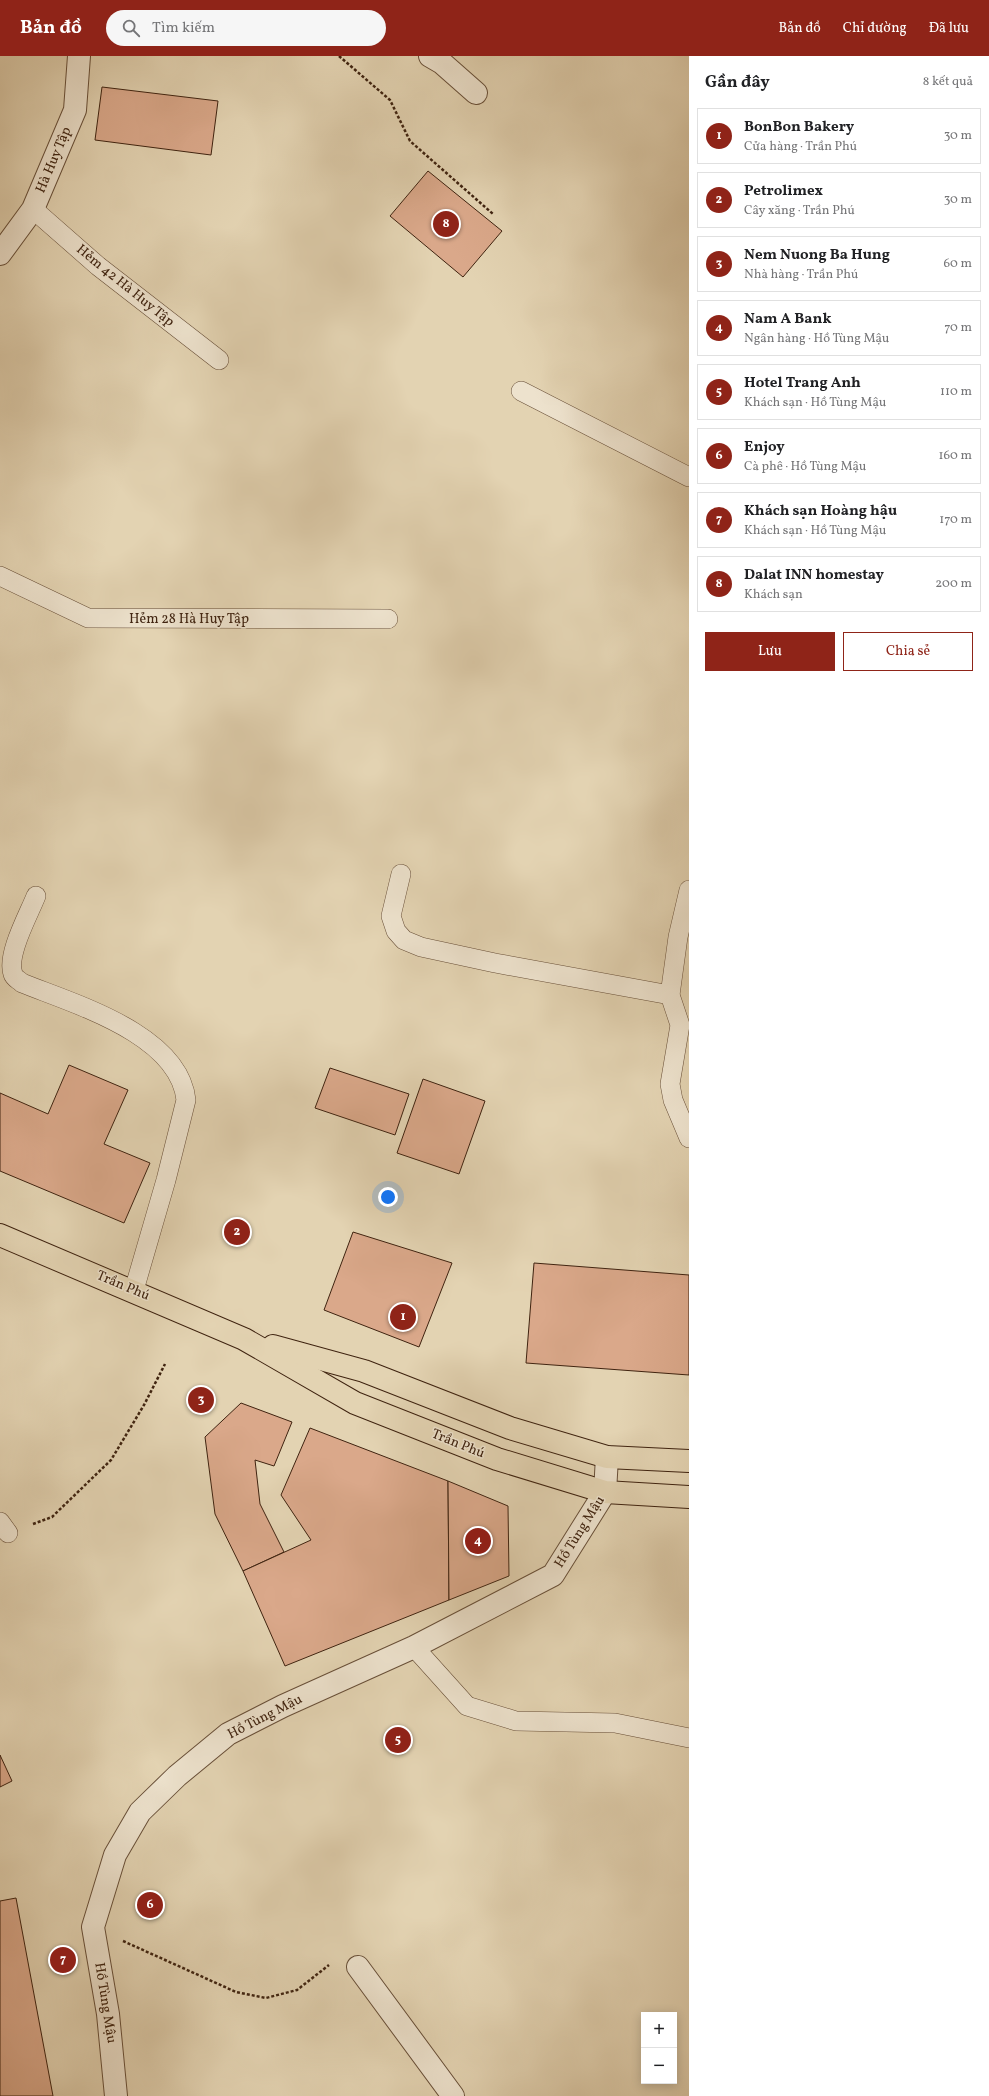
<!DOCTYPE html>
<html lang="vi">
<head>
<meta charset="utf-8">
<style>
  body { margin:0; font-family:Vollkorn,serif; background:#f6f6f6; color:#202124 }
  .controls { position:absolute; right:12px; bottom:12px; display:grid; overflow:hidden; border-radius:0px; box-shadow:0 2px 10px #0003 }
  .controls button { width:36px; height:36px; display:grid; place-items:center; padding:0; border:0; border-bottom:1px solid #e0e0e0; background:#fff; color:#202124; font:20px sans-serif }
  .you { position:absolute; left:388px; top:1141px; width:14px; height:14px; margin:-10px; border:3px solid #fff; border-radius:50%; background:#1a73e8; box-shadow:0 0 0 6px #1a73e833 }
  .badge { display:grid; place-items:center; width:26px; height:26px; border-radius:50%; background:#8f2418; color:#fff; font-size:13px; font-weight:700 }
  .pin { position:absolute; translate:-50% -50%; border:2px solid #fff; box-shadow:0 1px 4px #0006 }
  .list { margin:0; padding:0; list-style:none }
  h2 { display:flex; justify-content:space-between; align-items:center; height:52px; margin:0; padding:0 16px; font-size:17px }
  h2 small { font-size:13px; font-weight:400; color:#757577 }
  .list li { display:grid; grid-template-columns:26px 1fr auto; gap:12px; align-items:center; box-sizing:border-box; height:56px; margin:0 8px 8px; padding:0 8px; border:1px solid #e0e0e0; border-radius:0px }
  .list b { display:block; font-size:15px; white-space:nowrap }
  .list p { margin:0; font-size:13px; white-space:nowrap; color:#757577 }
  .list em { font-size:13px; font-style:normal; color:#757577 }
  .actions { display:flex; gap:8px; padding:12px 16px }
  .actions a { flex:1; padding:9px 0; border:1px solid #8f2418; border-radius:0px; text-align:center; font-size:14px; color:#8f2418 }
  .actions .main { background:#8f2418; color:#fff }
  .icon { flex:none; width:22px; height:22px; fill:none; stroke:currentColor; stroke-width:2; stroke-linecap:round; stroke-linejoin:round }
  .map { position:relative; flex:none; width:689px; height:2040px; overflow:hidden }
  header { display:flex; align-items:center; gap:24px; box-sizing:border-box; height:56px; padding:0 20px; background:#8f2418; color:#fff }
  header strong { font-size:19px }
  nav { display:flex; gap:22px; margin-inline-start:auto; font-size:14px }
  .search { width:280px; height:36px; background:#f6f6f6; display:flex; align-items:center; gap:10px; box-sizing:border-box; padding:0 14px; border-radius:22px; color:#757577; font-size:15px }
  main { display:flex }
  aside { flex:1; background:#fff }
  .map>svg:first-child { display:block }
  .building { fill:#daa88a; stroke:#3f2310 }
  .lines { fill:none; stroke-linecap:round; stroke-linejoin:round }
  .service-casing { stroke:#684f38; stroke-width:20 }
  .minor-casing { stroke:#684f38; stroke-width:24 }
  .tertiary-casing { stroke:#684f38; stroke-width:24 }
  .primary-casing { stroke:#3f2310; stroke-width:24 }
  .path { stroke:#3f2310; stroke-width:2.5; stroke-dasharray:3 2; stroke-linecap:butt }
  .service { stroke:#ede2cd; stroke-width:19 }
  .minor { stroke:#ede2cd; stroke-width:22 }
  .tertiary { stroke:#ede2cd; stroke-width:22 }
  .primary { stroke:#e3d3b2; stroke-width:22 }
  .labels { text-anchor:middle; dominant-baseline:central; stroke-width:3; stroke-linejoin:round; paint-order:stroke }
  .street-label { font-size:14px; fill:#3f2310; stroke:#ede2cd }
</style>
</head>
<body>
<header>
<strong>Bản đồ</strong>
<div class="search"><svg class="icon" aria-label="search" viewBox="0 0 24 24"><circle cx="10" cy="10" r="6"/><path d="M15 15l6 6"/></svg>Tìm kiếm</div>
<nav><a>Bản đồ</a><a>Chỉ đường</a><a>Đã lưu</a></nav>
</header>
<main>
<div class="map">
<svg width="689" height="2040" viewBox="0 0 689 2040">
  <rect width="100%" height="100%" fill="#e3d3b2"/>
  <filter id="stains"><feTurbulence type="fractalNoise" baseFrequency=".005" numOctaves="4"/><feColorMatrix values="0 0 0 0 .2 0 0 0 0 .09 0 0 0 0 .02 0 0 0 .5 -.17"/></filter>
  <radialGradient id="worn" r=".72"><stop offset=".6" stop-color="#630" stop-opacity="0"/><stop offset="1" stop-color="#630" stop-opacity=".3"/></radialGradient>
  <!-- building -->
  <g class="building">
    <polygon points="102,31 218,45 211,99 95,84"/>
    <polygon points="428,115 502,175 463,221 390,160"/>
    <polygon points="69,1009 128,1034 104,1088 150,1107 124,1167 0,1115 0,1037 48,1058"/>
    <polygon points="330,1012 409,1038 395,1079 315,1052"/>
    <polygon points="423,1023 485,1045 459,1118 397,1097"/>
    <polygon points="353,1176 452,1207 419,1291 324,1254"/>
    <polygon points="534,1207 689,1219 689,1319 526,1307"/>
    <polygon points="241,1347 292,1366 274,1410 255,1404 260,1448 284,1496 243,1515 215,1458 205,1381"/>
    <polygon points="310,1372 448,1425 449,1544 285,1610 243,1515 311,1484 281,1439"/>
    <polygon points="448,1425 508,1450 509,1520 449,1544"/>
    <polygon points="0,1699 12,1725 0,1731"/>
    <polygon points="16,1842 53,2040 0,2040 0,1845"/>
  </g>
  <g class="lines">
    <defs>
      <g id="service">
        <polyline points="33,153 98,210 219,304"/>
        <polyline points="521,335 689,421"/>
        <polyline points="0,520 88,562 388,563"/>
        <polyline points="401,818 391,860 396,875 404,884 421,891 495,907 670,939"/>
        <polyline points="689,834 678,881 670,939 680,969 670,1028 673,1044 689,1082"/>
        <path d="M36,840C29,858 6,899 13,918C14,922 19,924 22,927C74,948 179,978 186,1044L166,1124L134,1234"/>
        <polyline points="0,1466 8,1477"/>
        <polyline points="414,1591 467,1650 516,1665 615,1667 689,1682"/>
      </g>
      <g id="minor">
        <polyline points="430,0 442,7 476,37"/>
        <polyline points="358,1911 453,2040"/>
      </g>
      <g id="tertiary">
        <polyline points="0,198 33,153 75,54 79,0"/>
        <polyline points="116,2040 108,1958 93,1871 115,1799 140,1756 177,1720 228,1678 283,1650 414,1591 553,1519 605,1436 607,1401"/>
      </g>
      <g id="primary">
        <polyline points="0,1179 244,1283 355,1347 497,1403 605,1436 689,1441"/>
        <polyline points="273,1290 364,1315 510,1372 607,1401 689,1405"/>
      </g>
    </defs>
    <!-- service casing -->
    <use href="#service" class="service-casing"/>
    <!-- minor casing -->
    <use href="#minor" class="minor-casing"/>
    <!-- tertiary casing -->
    <use href="#tertiary" class="tertiary-casing"/>
    <!-- primary casing -->
    <use href="#primary" class="primary-casing"/>
    <!-- path -->
    <g class="path">
      <polyline points="339,0 390,44 410,85 493,158"/>
      <polyline points="33,1468 52,1461 111,1404 144,1349 165,1308"/>
      <polyline points="123,1885 236,1936 266,1942 297,1934 329,1909"/>
    </g>
    <!-- service -->
    <use href="#service" class="service"/>
    <!-- minor -->
    <use href="#minor" class="minor"/>
    <!-- tertiary -->
    <use href="#tertiary" class="tertiary"/>
    <!-- primary -->
    <use href="#primary" class="primary"/>
  </g>
  <g class="labels">
    <!-- street labels -->
    <g class="street-label">
      <text transform="translate(54 104) rotate(-67)">Hà Huy Tập</text>
      <text transform="translate(125 230) rotate(39)">Hẻm 42 Hà Huy Tập</text>
      <text x="189" y="563">Hẻm 28 Hà Huy Tập</text>
      <text transform="translate(123 1230) rotate(23)">Trần Phú</text>
      <text transform="translate(458 1388) rotate(22)">Trần Phú</text>
      <text transform="translate(580 1476) rotate(-58)">Hồ Tùng Mậu</text>
      <text transform="translate(265 1661) rotate(-27)">Hồ Tùng Mậu</text>
      <text transform="translate(105 1947) rotate(81)">Hồ Tùng Mậu</text>
    </g>
  </g>
  <rect width="100%" height="100%" filter="url(#stains)"/>
  <rect width="100%" height="100%" fill="url(#worn)"/>
</svg>
<div class="controls">
<button>+</button>
<button>−</button>
</div>
<div class="you"></div>
<div class="pin badge" style="left:403px;top:1261px">1</div>
<div class="pin badge" style="left:237px;top:1176px">2</div>
<div class="pin badge" style="left:201px;top:1344px">3</div>
<div class="pin badge" style="left:478px;top:1485px">4</div>
<div class="pin badge" style="left:398px;top:1684px">5</div>
<div class="pin badge" style="left:150px;top:1849px">6</div>
<div class="pin badge" style="left:63px;top:1904px">7</div>
<div class="pin badge" style="left:446px;top:168px">8</div>
</div>
<aside>
<h2>Gần đây<small>8 kết quả</small></h2>
<ul class="list">
<li><span class="badge">1</span><div><b>BonBon Bakery</b><p>Cửa hàng · Trần Phú</p></div><em>30 m</em></li>
<li><span class="badge">2</span><div><b>Petrolimex</b><p>Cây xăng · Trần Phú</p></div><em>30 m</em></li>
<li><span class="badge">3</span><div><b>Nem Nuong Ba Hung</b><p>Nhà hàng · Trần Phú</p></div><em>60 m</em></li>
<li><span class="badge">4</span><div><b>Nam A Bank</b><p>Ngân hàng · Hồ Tùng Mậu</p></div><em>70 m</em></li>
<li><span class="badge">5</span><div><b>Hotel Trang Anh</b><p>Khách sạn · Hồ Tùng Mậu</p></div><em>110 m</em></li>
<li><span class="badge">6</span><div><b>Enjoy</b><p>Cà phê · Hồ Tùng Mậu</p></div><em>160 m</em></li>
<li><span class="badge">7</span><div><b>Khách sạn Hoàng hậu</b><p>Khách sạn · Hồ Tùng Mậu</p></div><em>170 m</em></li>
<li><span class="badge">8</span><div><b>Dalat INN homestay</b><p>Khách sạn</p></div><em>200 m</em></li>
</ul>
<div class="actions"><a class="main">Lưu</a><a>Chia sẻ</a></div>
</aside>
</main>
</body>
</html>
